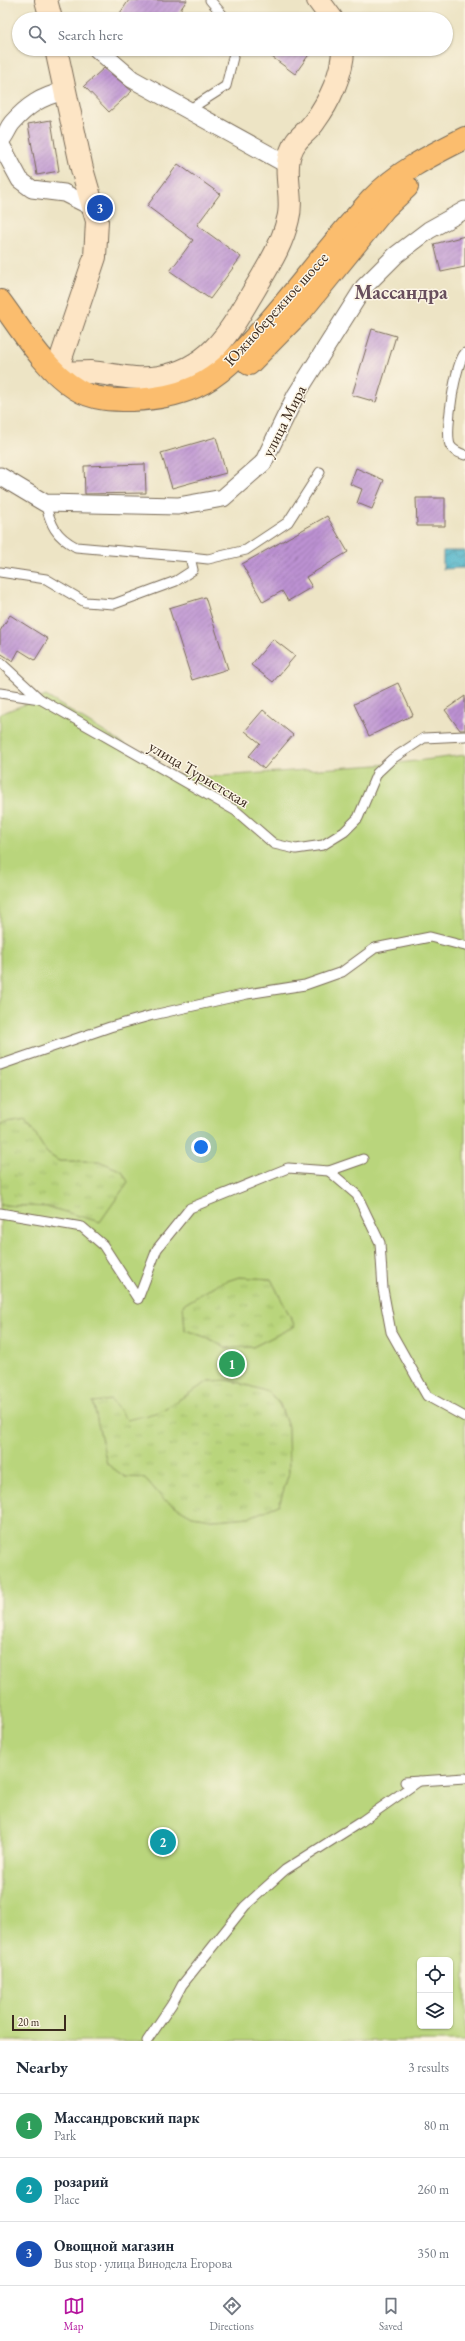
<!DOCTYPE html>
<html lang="en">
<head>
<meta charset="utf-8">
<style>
  body { margin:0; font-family:"EB Garamond",serif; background:#f6f6f7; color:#1f2937 }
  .controls { position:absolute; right:12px; bottom:12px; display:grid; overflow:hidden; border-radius:6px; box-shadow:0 1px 3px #0004 }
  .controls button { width:36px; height:36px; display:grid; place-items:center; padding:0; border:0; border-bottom:1px solid #e0e1e3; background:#fff; color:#1f2937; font:20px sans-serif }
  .scale { position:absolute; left:12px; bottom:10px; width:54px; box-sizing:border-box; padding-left:4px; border:2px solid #3b2a1e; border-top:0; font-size:11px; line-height:14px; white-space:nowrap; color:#3b2a1e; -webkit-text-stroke:3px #fcf5e5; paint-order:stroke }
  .you { position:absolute; left:201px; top:1147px; width:14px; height:14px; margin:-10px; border:3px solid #fff; border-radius:50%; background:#1a73e8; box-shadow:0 0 0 6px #1a73e833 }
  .badge { display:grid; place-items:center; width:26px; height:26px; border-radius:50%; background:#b5179e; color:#fff; font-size:13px; font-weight:700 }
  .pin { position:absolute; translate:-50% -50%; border:2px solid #fff; box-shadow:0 1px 4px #0006 }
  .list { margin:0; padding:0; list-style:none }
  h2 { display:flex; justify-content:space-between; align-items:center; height:52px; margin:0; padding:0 16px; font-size:17px }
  h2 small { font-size:13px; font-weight:400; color:#747a83 }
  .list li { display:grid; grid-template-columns:26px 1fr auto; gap:12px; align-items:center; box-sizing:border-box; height:64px; padding:0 16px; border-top:1px solid #e0e1e3 }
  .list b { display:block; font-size:15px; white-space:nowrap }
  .list p { margin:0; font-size:13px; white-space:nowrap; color:#747a83 }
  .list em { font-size:13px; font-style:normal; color:#747a83 }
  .icon { flex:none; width:22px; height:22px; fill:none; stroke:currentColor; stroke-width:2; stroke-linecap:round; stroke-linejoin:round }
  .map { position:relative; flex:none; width:465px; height:2041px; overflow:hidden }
  .search { position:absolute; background:#fff; box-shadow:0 1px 3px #0004; left:12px; right:12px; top:12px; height:44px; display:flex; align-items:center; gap:10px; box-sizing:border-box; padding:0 14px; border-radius:22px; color:#747a83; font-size:15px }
  .sheet { height:244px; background:#fff }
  nav { display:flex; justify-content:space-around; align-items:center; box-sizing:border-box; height:56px; border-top:1px solid #e0e1e3; background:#fff; font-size:11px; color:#747a83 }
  nav a { display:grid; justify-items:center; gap:2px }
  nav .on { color:#b5179e }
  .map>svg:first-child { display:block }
  .grass { fill:url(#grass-tufts); stroke:#7a804c }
  .park { fill:#b9d57b; stroke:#7a804c; fill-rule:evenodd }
  .water { fill:url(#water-waves); stroke:#426e74 }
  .building { fill:url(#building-hatch) }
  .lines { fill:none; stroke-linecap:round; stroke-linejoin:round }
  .service-casing { stroke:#796b58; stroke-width:11 }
  .minor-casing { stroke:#796b58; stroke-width:19 }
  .secondary-casing { stroke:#796b58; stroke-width:24 }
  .trunk-casing { stroke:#796b58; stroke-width:24 }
  .service { stroke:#fff; stroke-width:9 }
  .minor { stroke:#fff; stroke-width:17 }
  .secondary { stroke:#fde5c5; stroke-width:22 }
  .trunk { stroke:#fbbd6e; stroke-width:22 }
  .labels { text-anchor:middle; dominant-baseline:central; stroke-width:3; stroke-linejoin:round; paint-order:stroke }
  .street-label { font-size:16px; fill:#3b2a1e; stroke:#fcf5e5 }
  .district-label { font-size:20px; font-weight:bold; fill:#684e5d; stroke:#fcf5e5 }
</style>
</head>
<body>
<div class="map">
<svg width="465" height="2041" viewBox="0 0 465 2041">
  <defs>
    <pattern id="grass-tufts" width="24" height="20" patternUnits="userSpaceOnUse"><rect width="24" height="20" fill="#b9d57b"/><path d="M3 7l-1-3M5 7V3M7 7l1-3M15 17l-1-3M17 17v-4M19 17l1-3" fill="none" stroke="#a0b76a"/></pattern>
    <pattern id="water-waves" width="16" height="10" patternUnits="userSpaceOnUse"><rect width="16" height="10" fill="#4ab2c9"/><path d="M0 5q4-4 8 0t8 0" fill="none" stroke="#3f91a3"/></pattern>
    <pattern id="building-hatch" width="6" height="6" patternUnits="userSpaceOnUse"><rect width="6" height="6" fill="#bc91d2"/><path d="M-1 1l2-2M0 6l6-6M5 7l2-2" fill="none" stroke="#9a77aa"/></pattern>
  </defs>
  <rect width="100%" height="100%" fill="#fcf5e5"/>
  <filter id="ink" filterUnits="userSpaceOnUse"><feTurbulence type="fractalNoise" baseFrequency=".025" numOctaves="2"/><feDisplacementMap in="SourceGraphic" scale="8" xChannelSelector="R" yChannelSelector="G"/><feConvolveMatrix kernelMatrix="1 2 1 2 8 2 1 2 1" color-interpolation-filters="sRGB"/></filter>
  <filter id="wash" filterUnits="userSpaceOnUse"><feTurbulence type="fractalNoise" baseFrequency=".012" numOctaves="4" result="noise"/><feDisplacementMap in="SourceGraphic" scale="16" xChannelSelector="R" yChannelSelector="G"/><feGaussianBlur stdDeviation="0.9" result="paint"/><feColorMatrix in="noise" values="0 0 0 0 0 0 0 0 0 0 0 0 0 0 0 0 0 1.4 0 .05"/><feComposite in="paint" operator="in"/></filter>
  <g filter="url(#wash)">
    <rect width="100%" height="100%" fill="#ede4c5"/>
    <!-- grass -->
    <g class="grass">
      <polygon points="26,1120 47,1153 59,1161 99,1161 122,1171 128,1182 100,1222 48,1207 0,1205 0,1124"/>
      <polygon points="239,1277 271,1279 295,1326 253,1347 225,1348 208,1338 185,1330 183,1305 218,1284"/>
      <polygon points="229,1380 269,1392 279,1404 288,1427 289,1473 279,1505 250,1517 216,1520 192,1516 163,1499 145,1478 125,1477 107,1464 93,1402 111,1400 159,1412 209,1381"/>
    </g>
    <!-- park -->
    <path class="park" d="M46,696L172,774L206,777L391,764L465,755V2041H0V1205L48,1207L100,1222L128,1182L122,1171L99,1161H59L47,1153L26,1120L0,1124V714ZM239,1277L271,1279L295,1326L253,1347L225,1348L208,1338L185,1330L183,1305L218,1284ZM230,1380L269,1392L280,1404L288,1427L289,1473L279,1505L250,1517L216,1520L192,1516L163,1499L145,1478L125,1477L107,1464L93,1402L111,1400L127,1420L159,1412L209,1381ZM420,1960H450V2026H420Z"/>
    <!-- water -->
    <polygon class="water" points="443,551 465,551 465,568 443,569"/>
    <g id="blocks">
      <!-- building -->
      <g class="building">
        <polygon points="129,0 187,0 174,19 116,19"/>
        <polygon points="261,49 313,49 295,74"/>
        <polygon points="104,68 132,91 109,112 84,86"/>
        <polygon points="51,120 59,171 37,175 28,124"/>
        <polygon points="178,164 220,194 197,225 241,257 210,299 170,271 193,240 147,206"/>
        <polygon points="465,236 465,267 441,272 434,244"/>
        <polygon points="372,329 396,336 376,402 352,395"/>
        <polygon points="216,437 226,473 172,488 161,453"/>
        <polygon points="145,464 146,493 85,494 84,466"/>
        <polygon points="356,468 384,480 372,509 357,503 362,489 350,484"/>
        <polygon points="416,498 445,498 445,526 417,526"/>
        <polygon points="327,516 348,552 306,577 312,587 288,601 282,591 263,602 242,564"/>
        <polygon points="205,597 228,669 192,680 169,608"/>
        <polygon points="10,615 48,639 35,660 19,650 13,661 0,653 0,631"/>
        <polygon points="273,639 295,656 273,682 251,665"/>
        <polygon points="398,683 413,715 369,736 354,704"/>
        <polygon points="465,696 465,730 460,730 445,710"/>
        <polygon points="263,710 293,735 264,769 249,756 260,743 245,731"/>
      </g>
    </g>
  </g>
  <g filter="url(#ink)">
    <use href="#blocks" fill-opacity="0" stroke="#796b58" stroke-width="1"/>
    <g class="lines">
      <defs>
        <g id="service">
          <polyline points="210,0 226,19"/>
          <polyline points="187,111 226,86 235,49"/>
          <path d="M465,353C455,364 445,431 450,445C453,451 459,453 465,455"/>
          <polyline points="190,557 208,559 246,550 288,522 320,472"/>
          <path d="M0,572L46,579L85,602L114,604L176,581L193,570L190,557L76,547C55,536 51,525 45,503"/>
          <polyline points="0,662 40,699 236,811 274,844 296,849 323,845 344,832 358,818 377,773 392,759 424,738 465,736"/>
          <polyline points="0,693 40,699"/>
          <polyline points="0,1065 110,1027 153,1015 247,994 305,985 342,972 375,948 430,937 465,946"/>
          <polyline points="329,1171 357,1195 380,1243 383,1289 391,1332 427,1396 465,1417"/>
          <polyline points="0,1213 82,1227 103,1245 138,1299 157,1249 190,1208 288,1168 329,1171 363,1159"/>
          <polyline points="405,1782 465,1778"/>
          <polyline points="147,2041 172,2004 182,1985 245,1906 285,1870 362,1821 419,1781"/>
        </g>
        <g id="minor">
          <polyline points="97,49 132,79 286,164"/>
          <path d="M0,141C6,136 7,129 12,123C28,105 41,97 64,91"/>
          <polyline points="0,143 20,180 32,189 64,193 94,208"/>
          <polyline points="0,476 45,503 178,506 223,498 263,463 296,395 364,287 396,255 429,230 465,210"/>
        </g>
        <g id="secondary">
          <polyline points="46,0 51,19"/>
          <polyline points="318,0 332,19"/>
          <path d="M56,49L82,169L97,221L95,257L56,373C67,373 79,372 90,372C113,374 135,381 159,377C212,369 231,329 256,287C269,265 282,245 288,219C294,198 283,175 290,154C296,136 306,135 315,121C329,102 343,73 343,49"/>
        </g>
        <g id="trunk">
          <path d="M0,301C21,329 45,370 76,389C93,400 113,400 132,400C153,399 175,396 195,387C220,376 240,354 258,334C297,291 331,243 371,200C397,172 431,155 465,138"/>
          <polyline points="249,364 302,310 385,208 407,187"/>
        </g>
      </defs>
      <!-- service casing -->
      <use href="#service" class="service-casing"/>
      <!-- minor casing -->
      <use href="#minor" class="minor-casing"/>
      <!-- secondary casing -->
      <use href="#secondary" class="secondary-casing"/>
      <!-- trunk casing -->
      <use href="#trunk" class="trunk-casing"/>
      <!-- service -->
      <use href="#service" class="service"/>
      <!-- minor -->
      <use href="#minor" class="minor"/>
      <!-- secondary -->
      <use href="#secondary" class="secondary"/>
      <!-- trunk -->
      <use href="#trunk" class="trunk"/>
    </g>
  </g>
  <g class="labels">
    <!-- street labels -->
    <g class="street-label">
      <text transform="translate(276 309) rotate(-48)">Южнобережное шоссе</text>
      <text transform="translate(284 421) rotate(-63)">улица Мира</text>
      <text transform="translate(199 774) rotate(31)">улица Туристская</text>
    </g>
    <!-- district labels -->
    <g class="district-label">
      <text x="401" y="292">Массандра</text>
    </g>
  </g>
</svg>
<div class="controls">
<button><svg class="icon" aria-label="locate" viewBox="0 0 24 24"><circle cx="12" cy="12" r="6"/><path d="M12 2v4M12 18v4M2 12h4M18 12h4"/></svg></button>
<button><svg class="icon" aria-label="layers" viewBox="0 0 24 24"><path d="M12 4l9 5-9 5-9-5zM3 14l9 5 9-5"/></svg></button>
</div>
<div class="scale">20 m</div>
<div class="you"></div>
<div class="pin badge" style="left:232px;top:1364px;background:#2e9e5b">1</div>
<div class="pin badge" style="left:163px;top:1842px;background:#0f9aa8">2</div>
<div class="pin badge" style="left:100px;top:208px;background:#1a4fb4">3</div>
<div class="search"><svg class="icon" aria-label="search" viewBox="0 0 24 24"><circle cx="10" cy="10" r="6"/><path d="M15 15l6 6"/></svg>Search here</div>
</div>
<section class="sheet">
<h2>Nearby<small>3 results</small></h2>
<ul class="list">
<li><span class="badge" style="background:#2e9e5b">1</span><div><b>Массандровский парк</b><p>Park</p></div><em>80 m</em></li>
<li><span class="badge" style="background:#0f9aa8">2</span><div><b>розарий</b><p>Place</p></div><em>260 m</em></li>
<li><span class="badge" style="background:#1a4fb4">3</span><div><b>Овощной магазин</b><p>Bus stop · улица Винодела Егорова</p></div><em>350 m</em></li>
</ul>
</section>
<nav>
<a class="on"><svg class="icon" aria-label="map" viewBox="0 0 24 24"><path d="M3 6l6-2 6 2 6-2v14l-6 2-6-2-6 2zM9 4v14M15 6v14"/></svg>Map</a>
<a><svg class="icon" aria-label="directions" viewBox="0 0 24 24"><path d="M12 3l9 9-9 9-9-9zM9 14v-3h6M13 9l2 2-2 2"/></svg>Directions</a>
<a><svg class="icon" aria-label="saved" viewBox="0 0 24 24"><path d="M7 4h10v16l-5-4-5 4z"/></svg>Saved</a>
</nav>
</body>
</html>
